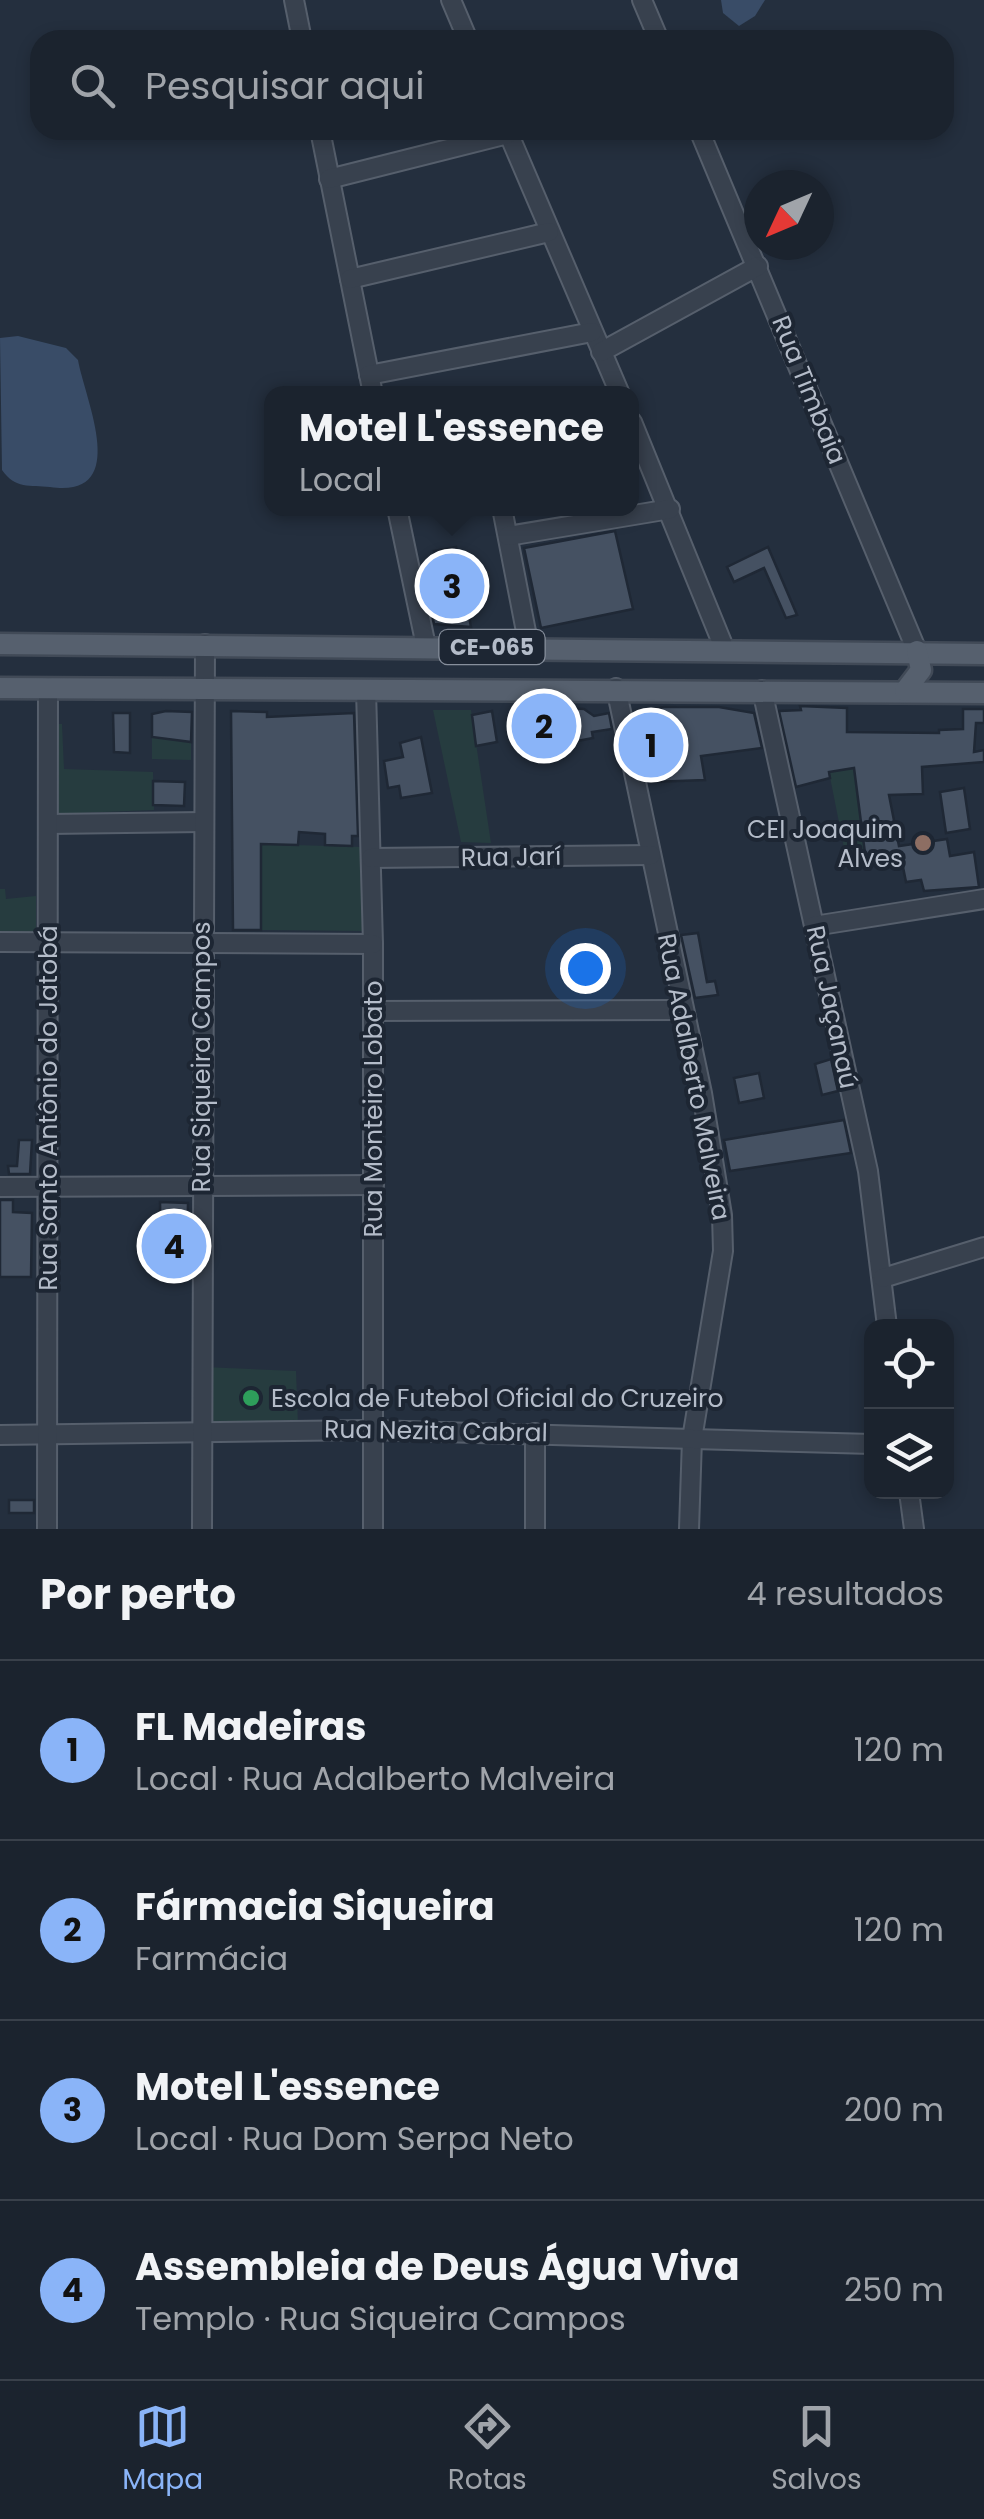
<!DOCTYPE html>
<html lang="pt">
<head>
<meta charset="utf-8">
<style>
  body { margin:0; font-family:Poppins,sans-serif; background:#282f3a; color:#f1f3f6 }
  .controls { position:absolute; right:30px; bottom:30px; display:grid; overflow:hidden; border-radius:20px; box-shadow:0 5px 15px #0003 }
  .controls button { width:90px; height:90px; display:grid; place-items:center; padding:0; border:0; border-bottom:2px solid #39404a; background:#1b232e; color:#f1f3f6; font:50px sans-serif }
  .compass { position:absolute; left:744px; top:170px; width:90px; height:90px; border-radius:50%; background:#1b232e; box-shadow:0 5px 15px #0003; rotate:226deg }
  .you { position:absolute; left:585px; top:968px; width:35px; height:35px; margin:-25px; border:8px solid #fff; border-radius:50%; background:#1a73e8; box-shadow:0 0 0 15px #1a73e833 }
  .badge { display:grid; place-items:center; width:65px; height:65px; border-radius:50%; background:#8ab4f8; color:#111; font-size:32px; font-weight:700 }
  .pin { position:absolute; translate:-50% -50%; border:5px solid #fff; box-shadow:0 2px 10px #0006 }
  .popup { position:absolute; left:264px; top:386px; width:375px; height:130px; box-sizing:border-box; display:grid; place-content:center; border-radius:20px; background:#1b232e; filter:drop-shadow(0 2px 8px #0005); font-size:32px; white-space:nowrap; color:#a0a4aa }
  .popup b { font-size:38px; color:#f1f3f6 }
  .popup::after { content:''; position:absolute; left:50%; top:100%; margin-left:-20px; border:20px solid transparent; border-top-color:#1b232e }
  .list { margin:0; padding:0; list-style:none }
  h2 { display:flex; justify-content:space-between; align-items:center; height:130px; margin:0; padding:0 40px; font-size:42px }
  h2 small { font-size:32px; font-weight:400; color:#a0a4aa }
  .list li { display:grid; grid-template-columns:65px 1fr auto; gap:30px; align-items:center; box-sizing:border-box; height:180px; padding:0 40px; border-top:2px solid #39404a }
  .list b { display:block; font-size:38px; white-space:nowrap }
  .list p { margin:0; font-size:32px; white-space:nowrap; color:#a0a4aa }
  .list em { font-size:32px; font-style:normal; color:#a0a4aa }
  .icon { flex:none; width:55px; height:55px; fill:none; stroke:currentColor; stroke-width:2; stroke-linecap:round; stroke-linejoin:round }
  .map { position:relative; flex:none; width:984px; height:1529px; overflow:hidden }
  .search { position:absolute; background:#1b232e; box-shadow:0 5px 15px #0003; left:30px; right:30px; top:30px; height:110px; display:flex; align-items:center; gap:25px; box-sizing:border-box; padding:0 35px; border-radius:30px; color:#a0a4aa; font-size:38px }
  .sheet { height:850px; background:#1b232e }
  nav { display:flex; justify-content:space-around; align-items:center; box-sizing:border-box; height:140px; border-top:2px solid #39404a; background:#1b232e; font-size:28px; color:#a0a4aa }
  nav a { display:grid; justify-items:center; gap:5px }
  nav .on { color:#8ab4f8 }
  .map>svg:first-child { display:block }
  .green { fill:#263c3f }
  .water { fill:#394c67 }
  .building { fill:#455162; stroke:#1f2835; stroke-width:2.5 }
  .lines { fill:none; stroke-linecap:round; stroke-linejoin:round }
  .minor-casing { stroke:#565f6c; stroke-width:22 }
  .major-casing { stroke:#414a57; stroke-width:25 }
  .minor { stroke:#38414e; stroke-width:18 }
  .major { stroke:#56606e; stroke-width:20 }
  .education-dot { fill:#8d6e63; stroke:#1d2633; stroke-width:4 }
  .leisure-dot { fill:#2e9e5b; stroke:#1d2633; stroke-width:4 }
  .labels { text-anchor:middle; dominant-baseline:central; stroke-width:8; stroke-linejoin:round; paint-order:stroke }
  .shield { fill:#1d2633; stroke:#878f9c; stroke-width:2.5 }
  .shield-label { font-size:22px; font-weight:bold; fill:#b4bcc9 }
  .street-label { font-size:25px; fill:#b4bcc9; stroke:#1d2633 }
  .poi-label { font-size:25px; fill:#b4bcc9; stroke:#1d2633; text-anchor:end }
</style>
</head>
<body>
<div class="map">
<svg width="984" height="1529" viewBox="0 0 984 1529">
  <rect width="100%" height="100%" fill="#242f3e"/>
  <!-- green -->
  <g class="green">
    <polygon points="433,710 471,710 491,843 461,842"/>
    <polygon points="53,724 62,724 64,769 153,772 154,810 53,814"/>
    <polygon points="152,737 191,742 191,760 152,759"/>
    <polygon points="854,769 866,861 847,863 829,772"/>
    <polygon points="261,844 363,847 363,931 262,930"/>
    <polygon points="0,889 5,889 6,899 36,896 36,932 0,932"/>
    <polygon points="204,1367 296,1371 298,1425 206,1425"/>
  </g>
  <!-- water -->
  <g class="water">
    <polygon points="721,0 765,0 755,16 739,26 723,13"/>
    <path d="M18,336L66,348L78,360C85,400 132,499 50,487C30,485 15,489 2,470L0,338Z"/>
  </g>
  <!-- building -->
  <g class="building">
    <polygon points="615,531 633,609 541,628 524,548"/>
    <polygon points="456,547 471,627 434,624 431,610 443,608 434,551"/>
    <polygon points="768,547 797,615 786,618 764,568 734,582 727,567"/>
    <polygon points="522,704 536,704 537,713 567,708 584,709 594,716 609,713 612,729 592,732 593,738 572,742 573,748 542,759 540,740 527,742"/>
    <polygon points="800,706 847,708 847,732 939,733 939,730 963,729 963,709 984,709 984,723 976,723 974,752 984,750 984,762 922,767 923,794 889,795 899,846 947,839 950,856 974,852 979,887 924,891 921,880 906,882 901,857 866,861 854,768 829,772 830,778 796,787 779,711 801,710"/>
    <polygon points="664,707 719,707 754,713 762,748 701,756 705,780 651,782 637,712"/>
    <polygon points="166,711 192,712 191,742 152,737 152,714"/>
    <polygon points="231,711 267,712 267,717 354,713 358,836 352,836 352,846 325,845 325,834 299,832 298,845 261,844 261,930 233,930"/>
    <polygon points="492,711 497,742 476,746 472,715"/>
    <polygon points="113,713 130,713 130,753 114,752"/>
    <polygon points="421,737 432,793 401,798 399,786 388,788 384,761 403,757 400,743"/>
    <polygon points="153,781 185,782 184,806 153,805"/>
    <polygon points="964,788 970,829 946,833 940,792"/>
    <polygon points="698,933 707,982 715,981 718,995 695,998 681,935"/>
    <polygon points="831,1059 838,1091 822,1095 815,1064"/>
    <polygon points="759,1073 764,1098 739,1103 734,1078"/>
    <polygon points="844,1120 851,1153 730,1171 724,1140"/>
    <polygon points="19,1140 32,1140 30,1174 9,1174 8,1166 17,1166"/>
    <polygon points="0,1200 13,1200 13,1212 32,1213 31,1277 0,1277"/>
    <polygon points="160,1202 188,1203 187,1261 161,1260"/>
    <rect x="9" y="1500" width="25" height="13"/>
  </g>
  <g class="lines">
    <defs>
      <g id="minor">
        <polyline points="294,0 302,40"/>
        <polyline points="451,0 468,40"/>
        <polyline points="642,0 659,40"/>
        <polyline points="320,130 373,394"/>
        <polyline points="507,130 620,394"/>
        <polyline points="699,130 917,651"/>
        <polyline points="329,179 508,134"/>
        <polyline points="350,279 549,232"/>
        <polyline points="601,352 758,266"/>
        <polyline points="369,375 592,332"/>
        <polyline points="632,422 725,650"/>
        <polyline points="397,508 426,646"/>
        <polyline points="502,508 529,647"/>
        <polyline points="508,536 670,509"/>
        <polyline points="616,688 702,1093 722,1215 723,1251 692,1439 689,1529"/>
        <polyline points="366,690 373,944 373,1529"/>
        <polyline points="762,690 868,1171 887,1326"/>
        <polyline points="48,824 203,822"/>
        <polyline points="371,858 651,855"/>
        <polyline points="814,926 984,899"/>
        <polyline points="0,942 373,944"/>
        <polyline points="373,1011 683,1010"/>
        <polyline points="0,1187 374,1185"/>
        <polyline points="883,1278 984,1247"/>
        <polyline points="535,1433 535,1529"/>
        <polyline points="0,1435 371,1430 872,1444"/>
        <polyline points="909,1492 914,1529"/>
        <polyline points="47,1529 48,687"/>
        <polyline points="202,1529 205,644"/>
      </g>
      <g id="major">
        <polyline points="0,644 984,654"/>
        <polyline points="0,688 984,693"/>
        <polyline points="905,691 921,670 917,651"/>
      </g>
    </defs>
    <!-- minor casing -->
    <use href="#minor" class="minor-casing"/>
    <!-- major casing -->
    <use href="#major" class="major-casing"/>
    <!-- minor -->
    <use href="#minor" class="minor"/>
    <!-- major -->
    <use href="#major" class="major"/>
  </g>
  <!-- markers -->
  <circle class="education-dot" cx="923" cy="843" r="10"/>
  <circle class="leisure-dot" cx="251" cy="1398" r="10"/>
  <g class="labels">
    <!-- shield labels -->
    <rect class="shield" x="439.5" y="630" width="105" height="34" rx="8"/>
    <g class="shield-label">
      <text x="492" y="647">CE-065</text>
    </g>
    <!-- street labels -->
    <g class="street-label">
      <text transform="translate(809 390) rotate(68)">Rua Timbaia</text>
      <text transform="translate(511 857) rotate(-1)">Rua Jarí</text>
      <text transform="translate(832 1007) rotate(78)">Rua Jaçanaú</text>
      <text transform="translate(201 1057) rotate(-90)">Rua Siqueira Campos</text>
      <text transform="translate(694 1077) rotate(79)">Rua Adalberto Malveira</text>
      <text transform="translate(48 1108) rotate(-90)">Rua Santo Antônio do Jatobá</text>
      <text transform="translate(373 1109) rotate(-90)">Rua Monteiro Lobato</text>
      <text transform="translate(436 1431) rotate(1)">Rua Nezita Cabral</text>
    </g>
    <!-- poi labels -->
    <g class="poi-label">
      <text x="903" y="829">CEI Joaquim<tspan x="903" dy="29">Alves</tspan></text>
      <text x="271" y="1398" text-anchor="start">Escola de Futebol Oficial do Cruzeiro</text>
    </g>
  </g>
</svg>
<div class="controls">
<button><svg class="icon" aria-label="locate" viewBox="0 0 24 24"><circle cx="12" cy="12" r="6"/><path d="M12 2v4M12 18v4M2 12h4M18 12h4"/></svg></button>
<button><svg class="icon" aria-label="layers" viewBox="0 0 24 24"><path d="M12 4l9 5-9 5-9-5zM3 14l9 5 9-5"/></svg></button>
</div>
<svg class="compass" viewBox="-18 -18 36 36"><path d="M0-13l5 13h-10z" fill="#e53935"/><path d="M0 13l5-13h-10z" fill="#a0a4aa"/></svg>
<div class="you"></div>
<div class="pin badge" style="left:651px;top:745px">1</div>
<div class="pin badge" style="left:544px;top:726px">2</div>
<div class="pin badge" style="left:452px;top:586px">3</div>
<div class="popup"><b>Motel L'essence</b>Local</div>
<div class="pin badge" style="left:174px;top:1246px">4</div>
<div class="search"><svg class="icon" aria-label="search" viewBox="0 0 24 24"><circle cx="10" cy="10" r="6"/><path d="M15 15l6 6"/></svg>Pesquisar aqui</div>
</div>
<section class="sheet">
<h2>Por perto<small>4 resultados</small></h2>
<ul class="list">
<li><span class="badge">1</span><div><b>FL Madeiras</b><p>Local · Rua Adalberto Malveira</p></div><em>120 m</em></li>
<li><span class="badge">2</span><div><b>Fármacia Siqueira</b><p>Farmácia</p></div><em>120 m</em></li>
<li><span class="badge">3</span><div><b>Motel L'essence</b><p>Local · Rua Dom Serpa Neto</p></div><em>200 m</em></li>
<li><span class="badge">4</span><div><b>Assembleia de Deus Água Viva</b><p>Templo · Rua Siqueira Campos</p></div><em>250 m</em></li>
</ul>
</section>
<nav>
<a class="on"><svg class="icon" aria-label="map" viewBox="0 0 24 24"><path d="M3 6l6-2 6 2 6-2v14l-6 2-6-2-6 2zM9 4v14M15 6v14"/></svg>Mapa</a>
<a><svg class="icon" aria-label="directions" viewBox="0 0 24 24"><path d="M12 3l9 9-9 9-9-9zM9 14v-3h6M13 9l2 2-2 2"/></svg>Rotas</a>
<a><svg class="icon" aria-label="saved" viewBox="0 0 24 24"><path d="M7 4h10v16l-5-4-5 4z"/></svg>Salvos</a>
</nav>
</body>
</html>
